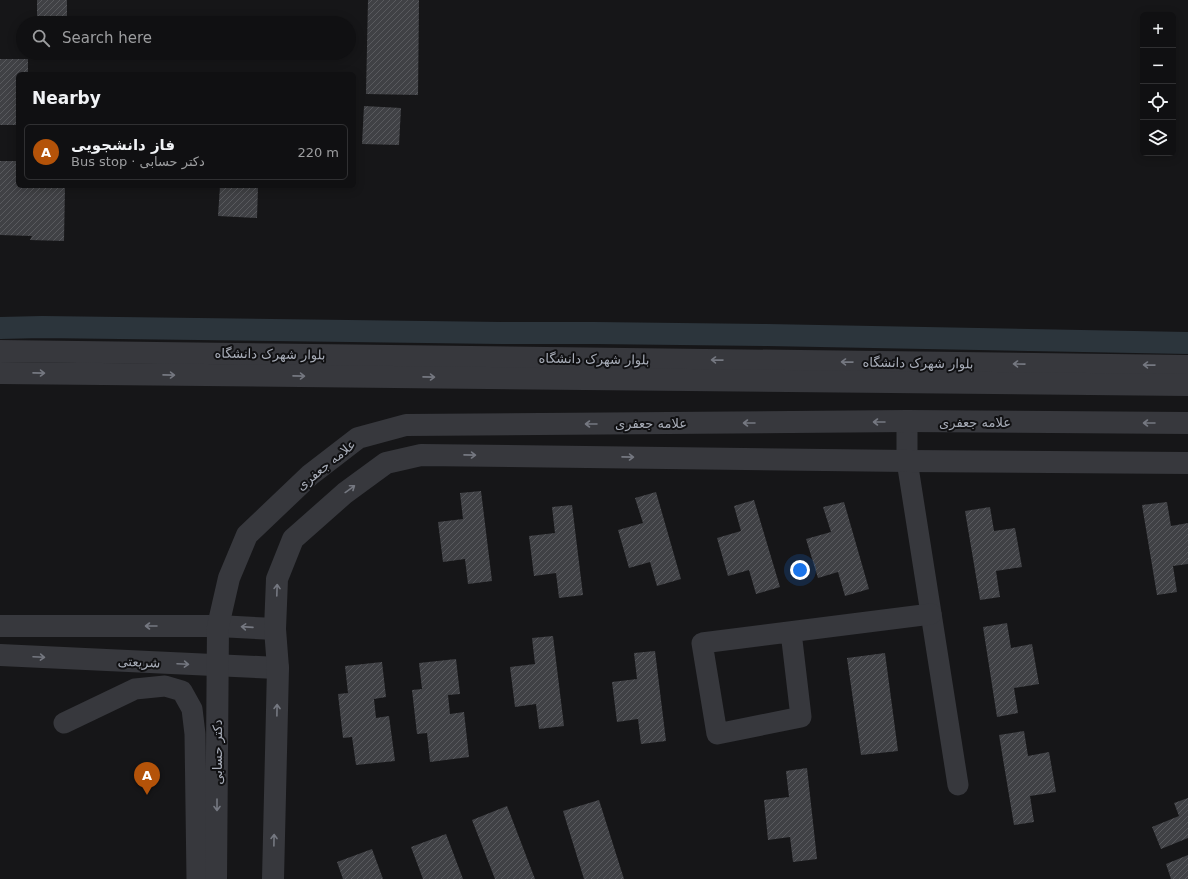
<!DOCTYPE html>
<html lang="en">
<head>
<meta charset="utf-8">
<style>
  body { margin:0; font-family:"DejaVu Sans","Noto Naskh Arabic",sans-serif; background:#1e1e20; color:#f1f3f6 }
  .controls { position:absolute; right:12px; top:12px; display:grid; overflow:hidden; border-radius:6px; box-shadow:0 2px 10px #0003 }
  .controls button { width:36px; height:36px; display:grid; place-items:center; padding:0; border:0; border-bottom:1px solid #303032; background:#101012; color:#f1f3f6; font:20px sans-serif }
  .you { position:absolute; left:800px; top:570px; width:14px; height:14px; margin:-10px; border:3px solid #fff; border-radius:50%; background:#1a73e8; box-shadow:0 0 0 6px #1a73e833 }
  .badge { display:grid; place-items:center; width:26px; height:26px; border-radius:50%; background:#b45309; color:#fff; font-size:13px; font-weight:700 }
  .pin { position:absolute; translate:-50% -33px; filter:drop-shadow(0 1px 2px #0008) }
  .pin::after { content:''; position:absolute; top:21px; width:14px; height:12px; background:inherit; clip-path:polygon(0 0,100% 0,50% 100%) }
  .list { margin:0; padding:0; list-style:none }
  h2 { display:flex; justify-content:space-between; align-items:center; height:52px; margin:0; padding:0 16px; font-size:17px }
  h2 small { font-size:13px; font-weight:400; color:#9c9d9f }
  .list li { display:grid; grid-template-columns:26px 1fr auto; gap:12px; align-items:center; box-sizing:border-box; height:56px; margin:0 8px 8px; padding:0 8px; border:1px solid #303032; border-radius:6px }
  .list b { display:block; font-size:15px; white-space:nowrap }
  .list p { margin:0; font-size:13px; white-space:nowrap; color:#9c9d9f }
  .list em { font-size:13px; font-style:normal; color:#9c9d9f }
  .icon { flex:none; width:22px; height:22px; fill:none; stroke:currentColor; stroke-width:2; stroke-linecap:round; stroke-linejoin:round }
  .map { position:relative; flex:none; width:1188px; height:879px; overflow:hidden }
  .search { position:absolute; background:#101012; box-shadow:0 2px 10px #0003; left:16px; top:16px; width:340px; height:44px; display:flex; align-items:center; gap:10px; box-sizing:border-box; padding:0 14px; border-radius:22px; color:#9c9d9f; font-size:15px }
  .panel { position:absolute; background:#101012; box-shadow:0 2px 10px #0003; left:16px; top:72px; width:340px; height:116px; border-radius:6px }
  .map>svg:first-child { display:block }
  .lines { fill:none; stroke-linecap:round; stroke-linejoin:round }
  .canal { stroke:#2c353c; stroke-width:22 }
  .building { fill:url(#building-hatch) }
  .minor { stroke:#37383d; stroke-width:21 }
  .tertiary { stroke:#37383d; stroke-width:22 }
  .oneway { stroke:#757881 }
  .labels { text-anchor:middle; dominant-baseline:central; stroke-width:4; stroke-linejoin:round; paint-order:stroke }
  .street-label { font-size:13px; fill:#a8adb8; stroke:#111113 }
</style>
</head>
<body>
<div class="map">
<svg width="1188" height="879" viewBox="0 0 1188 879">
  <defs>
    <pattern id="building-hatch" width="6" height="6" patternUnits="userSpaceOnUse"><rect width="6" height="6" fill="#404145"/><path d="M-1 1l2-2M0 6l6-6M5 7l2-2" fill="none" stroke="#595a5e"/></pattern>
  </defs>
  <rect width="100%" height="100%" fill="#161618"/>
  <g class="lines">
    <!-- canal -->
    <polyline class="canal" points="0,328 42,327 501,333 595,333 767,335 1188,343"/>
  </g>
  <!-- building -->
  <g class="building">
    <rect x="37" y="0" width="30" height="23"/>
    <polygon points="368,0 419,0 418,95 366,94"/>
    <polygon points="0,59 28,59 28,74 18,74 18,125 0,125"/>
    <polygon points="364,106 401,108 399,145 362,144"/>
    <polygon points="0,161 18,161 18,186 65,186 64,241 30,240 32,236 0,235"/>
    <polygon points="220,186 258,186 257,218 218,216"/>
    <polygon points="481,491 492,581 468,584 465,559 443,562 438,522 463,519 460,493"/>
    <polygon points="656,492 681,579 657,586 650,562 629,568 618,530 643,523 635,498"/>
    <polygon points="754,500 780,587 756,594 749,570 728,576 717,538 741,531 734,506"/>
    <polygon points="844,502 869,589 845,596 838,572 818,578 806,539 831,532 823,507"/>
    <polygon points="1167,502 1171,526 1188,523 1188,564 1173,566 1177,592 1157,595 1142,505"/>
    <polygon points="572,505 583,595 559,598 556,573 534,576 529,536 555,533 552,507"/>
    <polygon points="990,507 994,531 1015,528 1022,567 996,571 1000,597 980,600 965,511"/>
    <polygon points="1007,623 1011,648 1032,644 1039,684 1014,688 1018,713 997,717 983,627"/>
    <polygon points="553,636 564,726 539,729 536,704 515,707 510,667 535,664 532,638"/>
    <polygon points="655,651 666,741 641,744 638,719 617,722 612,682 637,679 634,653"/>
    <polygon points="885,653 898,751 861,755 847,658"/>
    <polygon points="456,659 460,694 448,695 450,714 464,712 469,757 430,762 427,733 417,734 412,690 422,689 419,663"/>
    <polygon points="382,662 386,697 374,699 376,718 389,716 395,761 356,765 352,737 343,738 338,694 348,693 345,666"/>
    <polygon points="1024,731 1028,756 1049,752 1056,792 1030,796 1034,822 1014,825 999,735"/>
    <polygon points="807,768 817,859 793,862 790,837 768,840 764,800 789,797 786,771"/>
    <polygon points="1188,798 1188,838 1161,849 1152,827 1179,816 1174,803"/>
    <polygon points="599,800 624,879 584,879 563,811"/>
    <polygon points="507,806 535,879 495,879 472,820"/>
    <polygon points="446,834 463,879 423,879 411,847"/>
    <polygon points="372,849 383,879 343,879 337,862"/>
    <polygon points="1188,855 1188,879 1171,879 1166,864"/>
  </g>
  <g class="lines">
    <!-- minor -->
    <g class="minor">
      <polyline points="907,421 907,461 958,785"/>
      <polyline points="791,632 801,717 717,734 702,643 931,614"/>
      <polyline points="64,723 135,689 165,686 182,691 192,709 195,734 197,879"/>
    </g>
    <!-- tertiary -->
    <g class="tertiary">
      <polyline points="0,351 1188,366"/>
      <polyline points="0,373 1188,385"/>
      <polyline points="0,626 218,626 275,629"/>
      <polyline points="0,655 278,668"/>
      <polyline points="216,879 218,626 229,578 247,535 310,475 358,438 406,425 907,421 1188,423"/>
      <polyline points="273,879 278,668 275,629 277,579 293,539 345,493 386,463 421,455 907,461 1188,463"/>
    </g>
  </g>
  <!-- one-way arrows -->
  <defs><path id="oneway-shaft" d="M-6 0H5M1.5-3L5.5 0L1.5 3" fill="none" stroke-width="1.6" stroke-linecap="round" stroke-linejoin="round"/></defs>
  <g class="oneway">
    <use href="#oneway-shaft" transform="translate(717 360) rotate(-179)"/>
    <use href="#oneway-shaft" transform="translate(847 362) rotate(-179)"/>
    <use href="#oneway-shaft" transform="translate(1019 364) rotate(-179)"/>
    <use href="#oneway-shaft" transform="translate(1149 365) rotate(-179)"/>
    <use href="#oneway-shaft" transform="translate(39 373) rotate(1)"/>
    <use href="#oneway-shaft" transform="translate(169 375) rotate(1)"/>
    <use href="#oneway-shaft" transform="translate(299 376) rotate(1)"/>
    <use href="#oneway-shaft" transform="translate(429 377) rotate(1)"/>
    <use href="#oneway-shaft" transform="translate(879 422) rotate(180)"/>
    <use href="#oneway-shaft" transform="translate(749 423) rotate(180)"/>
    <use href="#oneway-shaft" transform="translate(1149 423) rotate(-180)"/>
    <use href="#oneway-shaft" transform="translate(591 424) rotate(180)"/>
    <use href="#oneway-shaft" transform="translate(470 455) rotate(1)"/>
    <use href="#oneway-shaft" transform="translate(628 457) rotate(1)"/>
    <use href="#oneway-shaft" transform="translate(350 489) rotate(-36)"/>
    <use href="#oneway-shaft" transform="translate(277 590) rotate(-88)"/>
    <use href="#oneway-shaft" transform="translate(151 626) rotate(180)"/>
    <use href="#oneway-shaft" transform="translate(247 627) rotate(-176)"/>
    <use href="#oneway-shaft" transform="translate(39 657) rotate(3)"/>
    <use href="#oneway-shaft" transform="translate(183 664) rotate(3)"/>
    <use href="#oneway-shaft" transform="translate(277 710) rotate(-89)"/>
    <use href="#oneway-shaft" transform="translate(217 805) rotate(90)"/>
    <use href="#oneway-shaft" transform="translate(274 840) rotate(-89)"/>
  </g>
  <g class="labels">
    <!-- street labels -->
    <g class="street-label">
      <text transform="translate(270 354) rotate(1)">بلوار شهرک دانشگاه</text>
      <text transform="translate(594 359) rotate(1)">بلوار شهرک دانشگاه</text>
      <text transform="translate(918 363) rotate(1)">بلوار شهرک دانشگاه</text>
      <text x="975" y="422">علامه جعفری</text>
      <text x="651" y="423">علامه جعفری</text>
      <text transform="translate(326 465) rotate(-39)">علامه جعفری</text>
      <text transform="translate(139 662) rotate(3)">شریعتی</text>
      <text transform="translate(217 752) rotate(-90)">دکتر حسابی</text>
    </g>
  </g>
</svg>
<div class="controls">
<button>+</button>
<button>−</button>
<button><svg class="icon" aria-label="locate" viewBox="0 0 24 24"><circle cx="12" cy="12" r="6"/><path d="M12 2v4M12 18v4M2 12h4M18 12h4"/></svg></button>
<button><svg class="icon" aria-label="layers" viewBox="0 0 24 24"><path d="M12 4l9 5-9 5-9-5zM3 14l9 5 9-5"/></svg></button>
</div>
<div class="you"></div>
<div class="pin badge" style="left:147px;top:795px">A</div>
<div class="search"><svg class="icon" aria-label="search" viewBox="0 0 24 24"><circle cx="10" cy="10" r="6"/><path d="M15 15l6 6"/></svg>Search here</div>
<section class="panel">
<h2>Nearby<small></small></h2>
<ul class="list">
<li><span class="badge">A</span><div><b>فاز دانشجویی</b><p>Bus stop · دکتر حسابی</p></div><em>220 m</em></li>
</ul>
</section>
</div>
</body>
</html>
